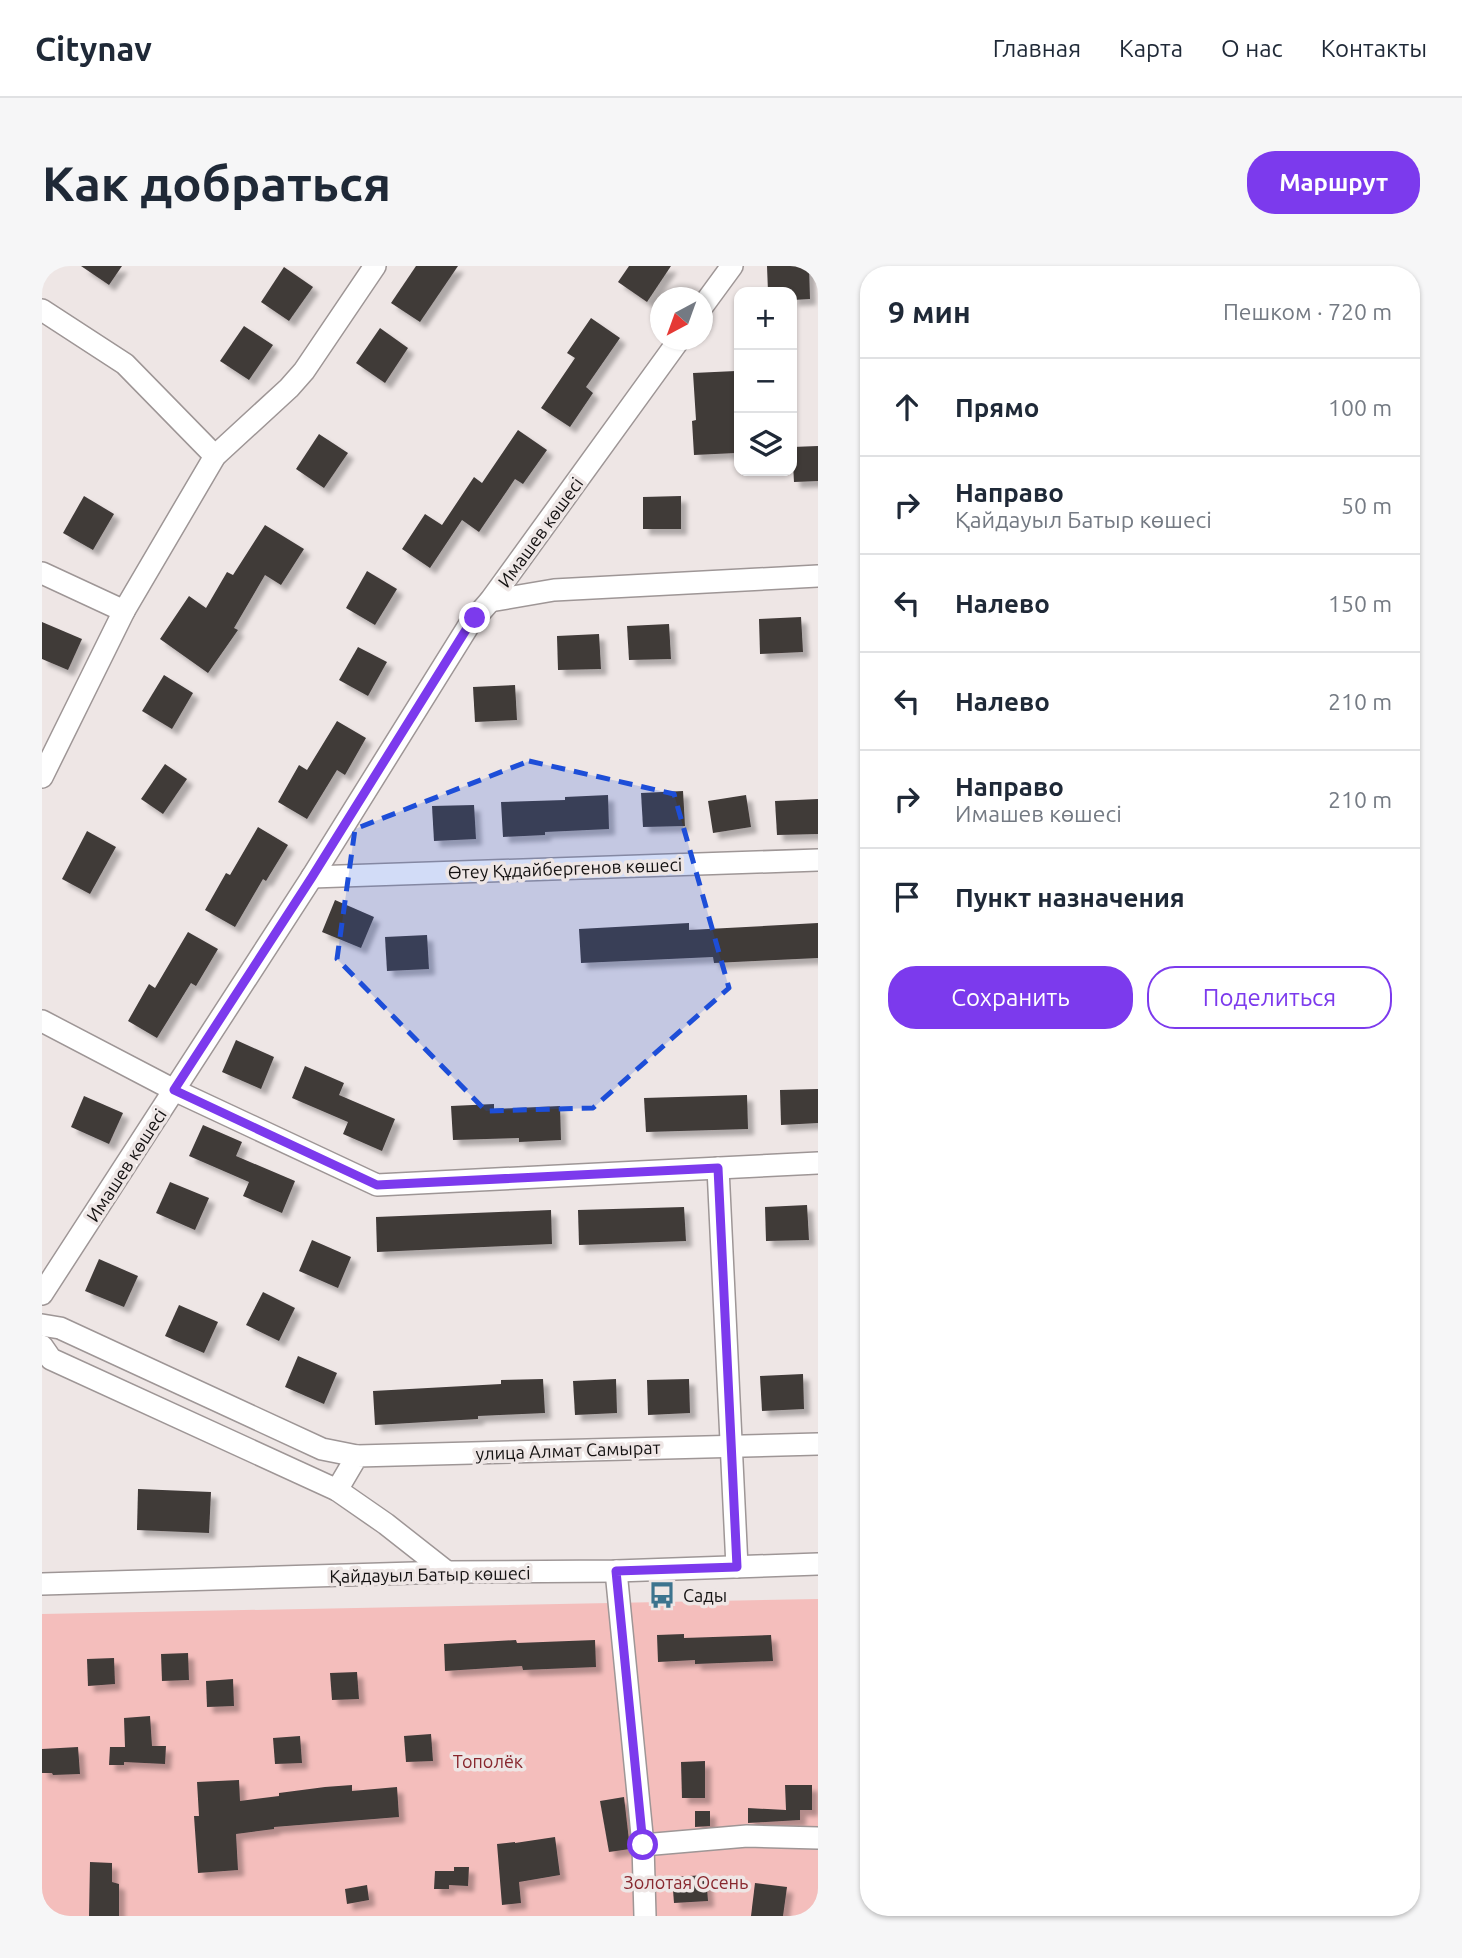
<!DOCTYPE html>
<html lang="ru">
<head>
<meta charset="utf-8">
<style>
  body { margin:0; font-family:Ubuntu,sans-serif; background:#f6f6f7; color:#1f2937 }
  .controls { position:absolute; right:21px; top:21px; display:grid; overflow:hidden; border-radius:14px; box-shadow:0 2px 5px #0004 }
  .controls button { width:63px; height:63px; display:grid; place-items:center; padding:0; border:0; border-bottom:2px solid #e0e1e3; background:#fff; color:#1f2937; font:35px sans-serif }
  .compass { position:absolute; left:608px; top:21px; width:63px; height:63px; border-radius:50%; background:#fff; box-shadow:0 2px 5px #0004; rotate:221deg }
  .stop { position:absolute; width:21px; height:21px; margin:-16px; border:5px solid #7c3aed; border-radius:50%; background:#fff }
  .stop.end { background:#7c3aed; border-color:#fff; box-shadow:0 2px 7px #0008 }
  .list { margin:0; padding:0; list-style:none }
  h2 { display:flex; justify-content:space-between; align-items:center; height:91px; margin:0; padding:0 28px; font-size:30px }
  h2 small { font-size:23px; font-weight:400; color:#747a83 }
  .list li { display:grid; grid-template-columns:46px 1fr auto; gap:21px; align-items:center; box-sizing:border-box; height:98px; padding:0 28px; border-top:2px solid #e0e1e3 }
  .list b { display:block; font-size:26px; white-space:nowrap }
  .list p { margin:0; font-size:23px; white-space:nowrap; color:#747a83 }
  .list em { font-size:23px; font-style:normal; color:#747a83 }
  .actions { display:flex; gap:14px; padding:21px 28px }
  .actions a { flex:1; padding:16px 0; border:2px solid #7c3aed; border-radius:28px; text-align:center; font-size:24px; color:#7c3aed }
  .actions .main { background:#7c3aed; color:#fff }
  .icon { flex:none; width:38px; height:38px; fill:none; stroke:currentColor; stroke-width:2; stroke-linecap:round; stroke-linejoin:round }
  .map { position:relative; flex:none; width:776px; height:1650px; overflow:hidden; border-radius:28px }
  header { display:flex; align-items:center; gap:42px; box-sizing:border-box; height:98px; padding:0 35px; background:#fff; border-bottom:2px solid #e0e1e3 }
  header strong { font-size:33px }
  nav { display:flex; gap:38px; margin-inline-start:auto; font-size:24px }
  .intro { display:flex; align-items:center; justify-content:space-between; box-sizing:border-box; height:168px; padding:0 42px }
  h1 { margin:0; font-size:49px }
  .button { padding:18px 32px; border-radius:28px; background:#7c3aed; color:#fff; font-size:24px; font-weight:700 }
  main { display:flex; gap:42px; padding:0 42px }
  aside { flex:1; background:#fff; border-radius:28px; box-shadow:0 2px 5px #0004 }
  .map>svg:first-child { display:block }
  .green { fill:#f4bebc }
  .building { fill:#403a39; filter:url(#shadow) }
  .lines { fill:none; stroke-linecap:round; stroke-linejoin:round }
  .minor-casing { stroke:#9e9696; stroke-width:24 }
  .minor { stroke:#fff; stroke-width:21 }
  .route { stroke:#7c3aed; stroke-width:9 }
  .marked { fill:#1d4ed8; fill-opacity:0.2; stroke:#1d4ed8; stroke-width:5; stroke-dasharray:14 9; stroke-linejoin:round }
  .labels { text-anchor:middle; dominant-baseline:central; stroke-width:7; stroke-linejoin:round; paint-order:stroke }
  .street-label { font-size:18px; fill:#141212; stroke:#eee6e5 }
  .poi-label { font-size:18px; fill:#141212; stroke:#eee6e5; text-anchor:start }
  .park-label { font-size:18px; fill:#88272e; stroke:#eee6e5 }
</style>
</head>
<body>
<header>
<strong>Citynav</strong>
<nav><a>Главная</a><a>Карта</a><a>О нас</a><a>Контакты</a></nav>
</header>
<div class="intro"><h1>Как добраться</h1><a class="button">Маршрут</a></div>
<main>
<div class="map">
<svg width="776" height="1650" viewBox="0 0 776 1650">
  <defs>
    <filter id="shadow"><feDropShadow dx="6" dy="6" stdDeviation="2" flood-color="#0004"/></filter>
  </defs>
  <rect width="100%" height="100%" fill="#eee6e5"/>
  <!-- green -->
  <polygon class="green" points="776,1333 776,1650 0,1650 0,1348"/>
  <!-- building -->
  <g class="building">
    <polygon points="39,0 80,0 67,19"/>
    <polygon points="374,0 416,0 378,56 349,37"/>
    <polygon points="587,0 629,0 605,36 576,16"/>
    <polygon points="725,0 767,0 768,33 750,34 750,26 726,26"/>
    <polygon points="242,1 271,21 247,55 219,36"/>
    <polygon points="549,52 578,72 544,121 551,127 528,161 499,142 533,92 525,87"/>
    <polygon points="202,60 231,79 207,114 178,95"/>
    <polygon points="338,62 366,82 343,117 314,97"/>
    <polygon points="694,105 695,140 692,140 694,187 652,189 650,155 654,154 651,107"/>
    <polygon points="476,164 505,184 481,218 473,213 437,266 420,254 388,302 360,283 383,248 400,259 432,211 440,217"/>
    <polygon points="277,168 306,187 282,222 254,203"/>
    <polygon points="776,180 776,215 752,216 750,181"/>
    <polygon points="42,230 72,248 51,284 21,267"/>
    <polygon points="639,230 639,263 601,263 601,231"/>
    <polygon points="223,259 262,283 239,319 223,309 192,362 196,364 166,407 118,373 147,330 164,342 185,306 191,309"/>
    <polygon points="325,305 355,323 333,359 304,342"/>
    <polygon points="759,351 761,386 718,388 717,353"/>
    <polygon points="0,356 40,373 26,404 0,393"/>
    <polygon points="627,358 629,393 587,394 585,360"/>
    <polygon points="557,368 559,403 516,404 515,370"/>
    <polygon points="316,381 345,396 326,430 297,414"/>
    <polygon points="122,409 151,427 130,463 100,445"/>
    <polygon points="473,419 475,454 433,456 431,421"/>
    <polygon points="295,455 324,472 303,509 295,504 265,553 236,536 257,499 265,504"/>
    <polygon points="123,498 145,513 121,548 99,533"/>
    <polygon points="641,525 643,560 601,561 599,527"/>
    <polygon points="566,529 567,563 503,566 503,569 461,571 459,536 523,534 523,531"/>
    <polygon points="704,529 709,561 671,567 666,535"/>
    <polygon points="776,533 776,568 735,569 733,535"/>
    <polygon points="432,539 434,573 392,575 390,540"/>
    <polygon points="216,561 246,579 224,615 221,613 193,661 163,644 184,607 188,609"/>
    <polygon points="45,565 74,581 48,628 20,613"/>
    <polygon points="293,634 332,651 319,682 280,666"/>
    <polygon points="647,657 647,664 776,657 776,692 672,697 671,691 539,697 537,663"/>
    <polygon points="146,666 176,683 154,720 149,717 115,772 86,755 107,718 113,722"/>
    <polygon points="385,669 387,703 345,705 343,671"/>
    <polygon points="194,774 232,791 219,823 180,806"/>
    <polygon points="263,800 302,817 297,829 353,853 340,885 301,868 306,856 250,832"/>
    <polygon points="776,823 776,857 739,859 738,824"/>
    <polygon points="705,829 706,863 604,866 602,832"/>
    <polygon points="42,830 81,847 67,878 29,861"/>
    <polygon points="452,838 452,843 518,840 519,874 477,876 477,872 411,874 409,840"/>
    <polygon points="161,859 200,876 194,890 253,915 240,947 201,930 207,916 147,890"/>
    <polygon points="128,916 167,932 153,964 114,947"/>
    <polygon points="765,939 767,974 724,975 723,941"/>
    <polygon points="642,941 644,975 537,979 536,944"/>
    <polygon points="509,944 510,978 335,986 334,951"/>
    <polygon points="270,974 309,991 296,1022 257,1005"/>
    <polygon points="57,993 96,1010 82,1041 43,1025"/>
    <polygon points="221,1026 253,1042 237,1075 204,1059"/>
    <polygon points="137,1039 176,1056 162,1087 123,1070"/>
    <polygon points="256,1090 295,1107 282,1138 243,1121"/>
    <polygon points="761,1108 762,1143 720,1145 718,1110"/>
    <polygon points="501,1113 503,1147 436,1150 436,1153 333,1159 331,1125 459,1118 459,1114"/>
    <polygon points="574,1113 575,1147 533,1149 531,1115"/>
    <polygon points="647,1113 648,1147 606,1149 605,1114"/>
    <polygon points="96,1223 169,1226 167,1267 95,1264"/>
    <polygon points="642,1368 642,1372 729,1369 731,1395 653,1398 653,1394 616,1396 615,1369"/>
    <polygon points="474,1374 475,1377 553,1374 554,1401 481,1404 480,1400 403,1405 402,1378"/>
    <polygon points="146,1387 147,1414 120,1415 119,1388"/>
    <polygon points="72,1392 73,1418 46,1420 45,1393"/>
    <polygon points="315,1406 317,1433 290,1434 288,1407"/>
    <polygon points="191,1413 192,1440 165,1441 164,1415"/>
    <polygon points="108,1450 110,1480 124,1480 123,1498 82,1496 82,1499 67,1499 68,1481 83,1481 82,1452"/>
    <polygon points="389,1468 391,1495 364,1496 362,1470"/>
    <polygon points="258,1470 260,1497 233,1498 231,1472"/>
    <polygon points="36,1481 38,1508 11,1509 10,1507 0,1507 0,1483"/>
    <polygon points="663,1495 663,1532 640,1532 639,1496"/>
    <polygon points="197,1514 198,1535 237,1530 237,1527 283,1521 310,1519 310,1525 355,1521 357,1551 232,1561 232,1563 194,1568 196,1604 156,1607 152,1550 157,1550 155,1516"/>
    <polygon points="743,1519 770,1519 770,1544 758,1544 758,1554 706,1557 706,1542 744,1544"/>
    <polygon points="582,1531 588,1583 567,1586 558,1535"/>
    <polygon points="653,1545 668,1545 668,1560 653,1561"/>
    <polygon points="513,1571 518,1609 477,1616 479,1637 460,1639 455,1578 473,1576 473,1577"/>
    <polygon points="48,1596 70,1597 70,1616 77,1618 77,1650 47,1650"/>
    <polygon points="412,1601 427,1601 426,1620 407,1619 407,1623 392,1623 393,1605 412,1605"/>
    <polygon points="664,1609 666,1635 632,1637 630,1611"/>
    <polygon points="713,1617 745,1621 741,1650 709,1650"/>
    <polygon points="325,1619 327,1634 305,1638 303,1623"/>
  </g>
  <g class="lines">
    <defs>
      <g id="minor">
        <polyline points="660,41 690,0"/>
        <polyline points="0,44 83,98 173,190"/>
        <polyline points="0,307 82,345"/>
        <polyline points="448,335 512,324 776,310"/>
        <polyline points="0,511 82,345 173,190 247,122 262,105 333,0"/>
        <polyline points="270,611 776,594"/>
        <polyline points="0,755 132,824 335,919 776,897"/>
        <polyline points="676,902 695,1301"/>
        <polyline points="0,1028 270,611 427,359 448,335 637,74"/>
        <polyline points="0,1059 18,1062 280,1183 315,1190"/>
        <polyline points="0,1080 9,1093 295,1224 344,1258 405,1306"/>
        <polyline points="295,1224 315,1190 776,1178"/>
        <polyline points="574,1305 601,1579 603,1650"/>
        <polyline points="0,1318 405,1306 574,1305 776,1298"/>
        <polyline points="601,1579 705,1570 776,1572"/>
      </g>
    </defs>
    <!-- minor casing -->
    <use href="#minor" class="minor-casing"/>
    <!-- minor -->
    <use href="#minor" class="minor"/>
  </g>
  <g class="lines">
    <!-- route -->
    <polyline class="route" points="433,352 427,359 270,611 132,824 335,919 676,902 695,1301 574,1305 601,1579"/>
  </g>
  <!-- marked area -->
  <path class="marked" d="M487,495L632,528L687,722L551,842L444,845L295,693L313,563Z"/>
  <!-- icons -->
  <defs>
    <symbol id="bus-bare" viewBox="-9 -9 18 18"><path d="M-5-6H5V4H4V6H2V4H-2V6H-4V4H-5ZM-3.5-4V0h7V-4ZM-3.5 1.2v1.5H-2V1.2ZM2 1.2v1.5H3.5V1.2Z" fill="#3c738e" stroke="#eee6e5" stroke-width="2.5" paint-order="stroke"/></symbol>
  </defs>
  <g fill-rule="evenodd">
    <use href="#bus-bare" x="601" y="1310" width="38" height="38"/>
  </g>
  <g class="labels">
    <!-- street labels -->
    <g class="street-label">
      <text transform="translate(498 266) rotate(-54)">Имашев көшесі</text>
      <text transform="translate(523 602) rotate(-2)">Өтеу Құдайбергенов көшесі</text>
      <text transform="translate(84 899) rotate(-57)">Имашев көшесі</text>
      <text transform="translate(526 1184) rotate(-2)">улица Алмат Самырат</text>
      <text transform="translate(388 1308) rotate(-1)">Қайдауыл Батыр көшесі</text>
    </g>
    <!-- poi labels -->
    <g class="poi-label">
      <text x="641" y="1329">Сады</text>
    </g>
    <!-- park labels -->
    <g class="park-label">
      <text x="446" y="1495">Тополёк</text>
      <text x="644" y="1616">Золотая Осень</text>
    </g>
  </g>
</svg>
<div class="controls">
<button>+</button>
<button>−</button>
<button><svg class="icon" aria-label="layers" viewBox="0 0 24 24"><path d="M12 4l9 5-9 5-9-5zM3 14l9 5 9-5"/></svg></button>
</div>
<svg class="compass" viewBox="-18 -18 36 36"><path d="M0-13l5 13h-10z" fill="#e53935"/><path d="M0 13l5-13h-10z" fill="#747a83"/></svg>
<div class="stop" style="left:601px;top:1579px"></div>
<div class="stop end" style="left:433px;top:352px"></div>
</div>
<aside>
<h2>9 мин<small>Пешком · 720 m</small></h2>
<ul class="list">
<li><svg class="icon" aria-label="ahead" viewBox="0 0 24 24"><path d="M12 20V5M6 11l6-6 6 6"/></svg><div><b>Прямо</b></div><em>100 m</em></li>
<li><svg class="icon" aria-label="right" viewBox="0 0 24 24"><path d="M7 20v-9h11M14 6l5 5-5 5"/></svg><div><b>Направо</b><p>Қайдауыл Батыр көшесі</p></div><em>50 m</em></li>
<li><svg class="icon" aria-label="left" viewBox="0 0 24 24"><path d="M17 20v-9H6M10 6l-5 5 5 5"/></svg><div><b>Налево</b></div><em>150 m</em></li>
<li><svg class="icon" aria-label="left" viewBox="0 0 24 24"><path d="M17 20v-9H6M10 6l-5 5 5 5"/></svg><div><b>Налево</b></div><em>210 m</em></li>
<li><svg class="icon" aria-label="right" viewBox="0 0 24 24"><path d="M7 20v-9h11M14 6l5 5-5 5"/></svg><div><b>Направо</b><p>Имашев көшесі</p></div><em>210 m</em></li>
<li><svg class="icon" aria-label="arrive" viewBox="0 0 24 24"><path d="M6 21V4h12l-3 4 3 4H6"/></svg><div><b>Пункт назначения</b></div></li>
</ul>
<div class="actions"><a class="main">Сохранить</a><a>Поделиться</a></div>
</aside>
</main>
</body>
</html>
